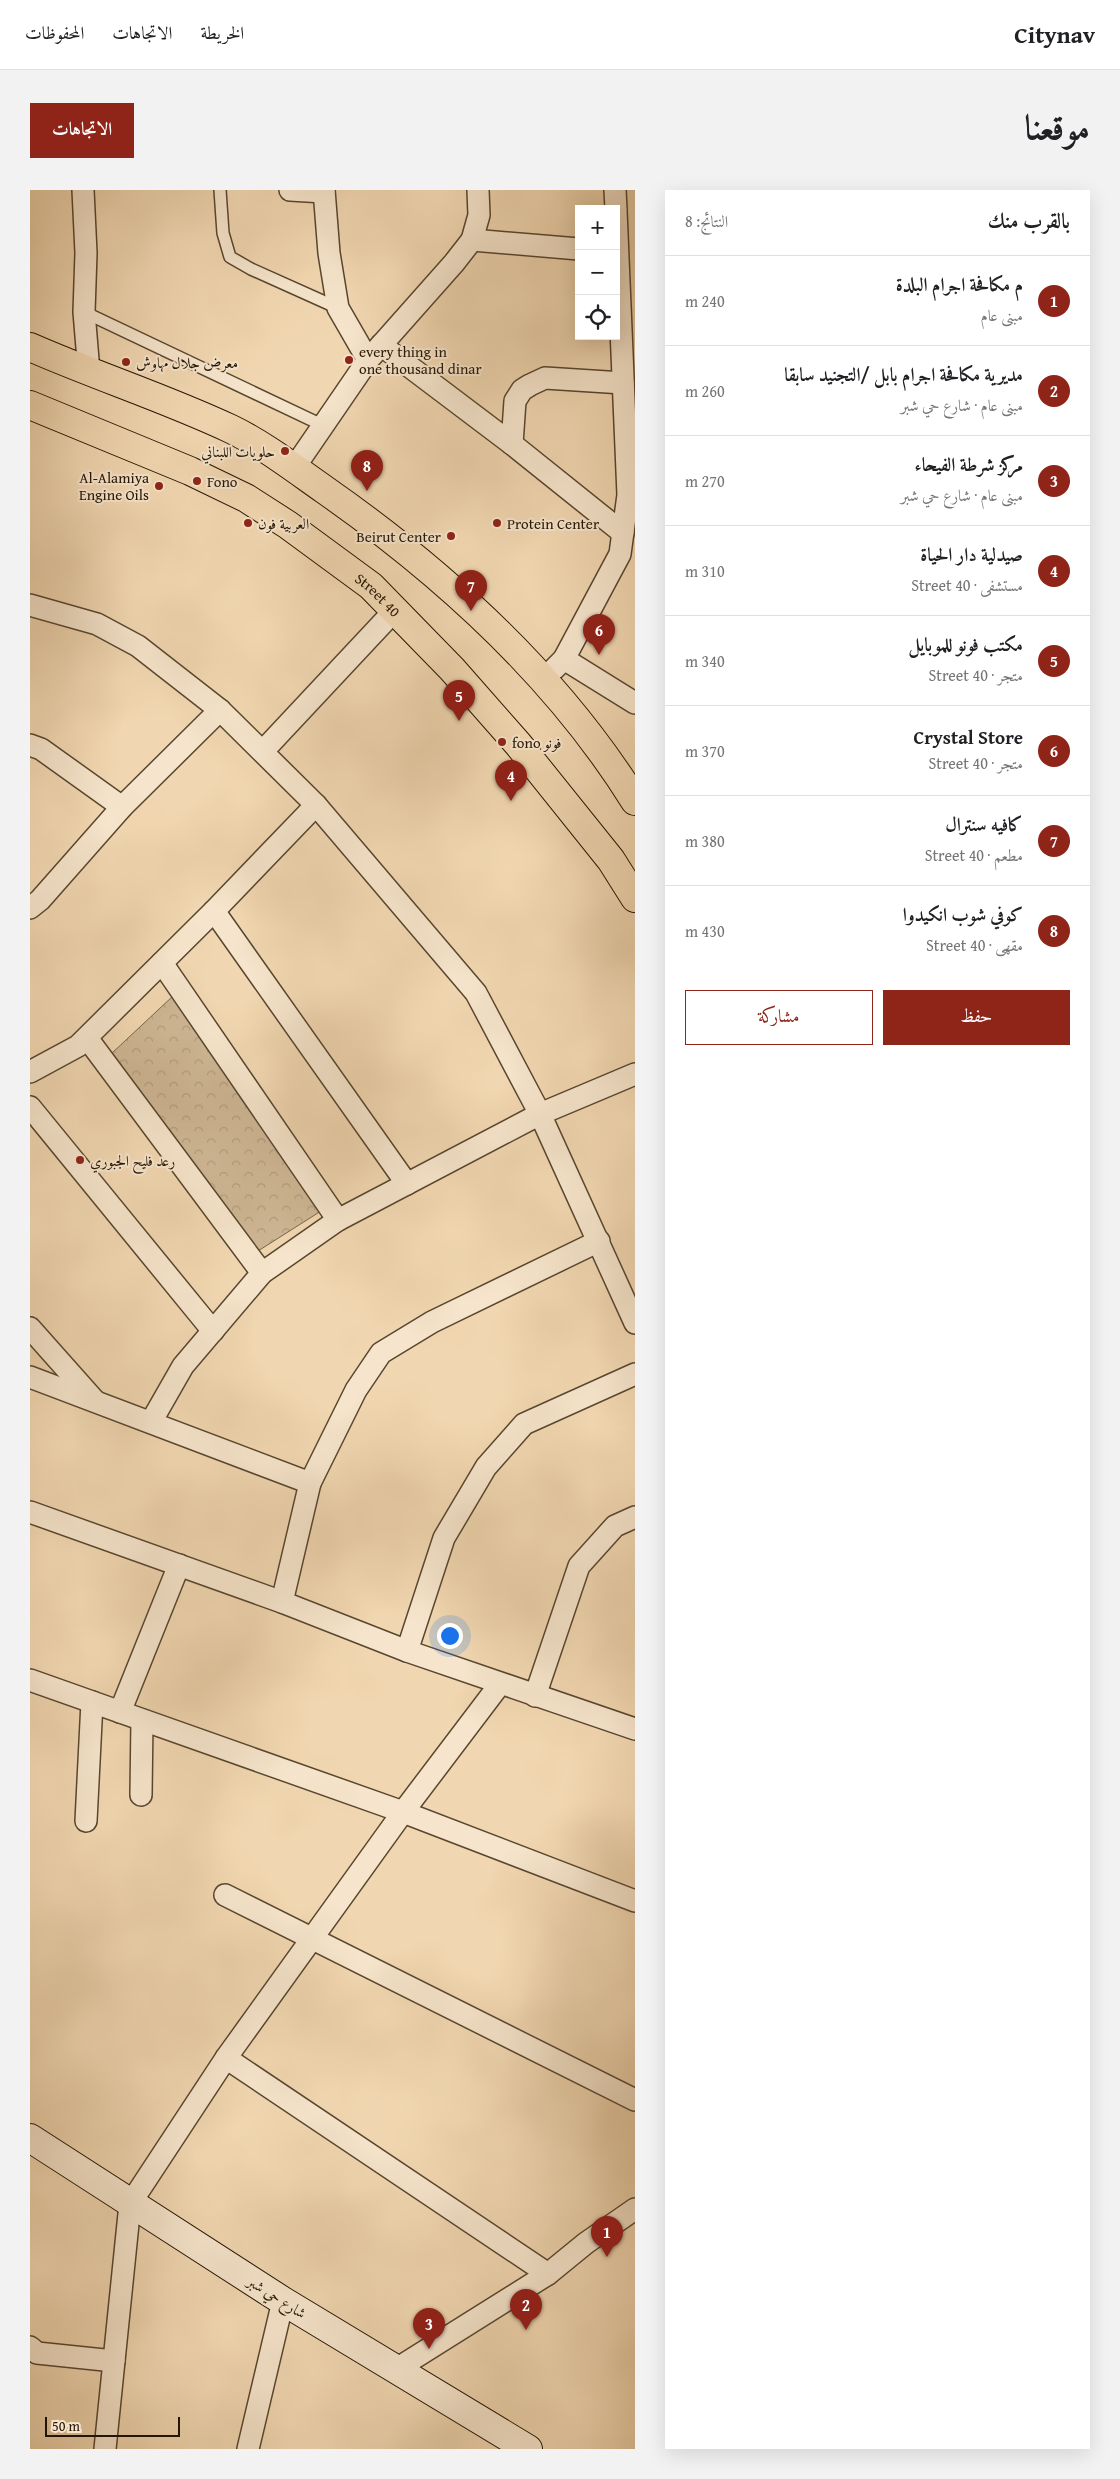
<!DOCTYPE html>
<html lang="ar">
<head>
<meta charset="utf-8">
<style>
  body { margin:0; font-family:"Gentium Book Plus",Amiri,serif; background:#f2f2f2; color:#202124; direction:rtl }
  .controls { position:absolute; right:15px; top:15px; display:grid; overflow:hidden; border-radius:0px; box-shadow:0 5px 20px #0002 }
  .controls button { width:45px; height:45px; display:grid; place-items:center; padding:0; border:0; border-bottom:1px solid #e0e0e0; background:#fff; color:#202124; font:25px sans-serif }
  .scale { position:absolute; left:15px; bottom:12px; width:135px; box-sizing:border-box; padding-left:5px; border:2px solid #251504; border-top:0; font-size:14px; line-height:18px; white-space:nowrap; color:#251504; -webkit-text-stroke:4px #f6e5cc; paint-order:stroke }
  .you { position:absolute; left:419px; top:1445px; width:18px; height:18px; margin:-12px; border:4px solid #fff; border-radius:50%; background:#1a73e8; box-shadow:0 0 0 8px #1a73e833 }
  .badge { display:grid; place-items:center; width:32px; height:32px; border-radius:50%; background:#8f2418; color:#fff; font-size:16px; font-weight:700 }
  .pin { position:absolute; translate:-50% -41px; filter:drop-shadow(0 1px 2px #0008) }
  .pin::after { content:''; position:absolute; top:26px; width:18px; height:15px; background:inherit; clip-path:polygon(0 0,100% 0,50% 100%) }
  .list { margin:0; padding:0; list-style:none }
  h2 { display:flex; justify-content:space-between; align-items:center; height:65px; margin:0; padding:0 20px; font-size:21px }
  h2 small { font-size:16px; font-weight:400; color:#757577 }
  .list li { display:grid; grid-template-columns:32px 1fr auto; gap:15px; align-items:center; box-sizing:border-box; height:90px; padding:0 20px; border-top:1px solid #e0e0e0 }
  .list b { display:block; font-size:19px; white-space:nowrap }
  .list p { margin:0; font-size:16px; white-space:nowrap; color:#757577 }
  .list em { font-size:16px; font-style:normal; color:#757577 }
  .actions { display:flex; gap:10px; padding:15px 20px }
  .actions a { flex:1; padding:11px 0; border:1px solid #8f2418; border-radius:0px; text-align:center; font-size:18px; color:#8f2418 }
  .actions .main { background:#8f2418; color:#fff }
  .icon { flex:none; width:28px; height:28px; fill:none; stroke:currentColor; stroke-width:2; stroke-linecap:round; stroke-linejoin:round }
  .map { position:relative; flex:none; width:605px; height:2259px; overflow:hidden; direction:ltr; border-radius:0px }
  header { display:flex; align-items:center; gap:30px; box-sizing:border-box; height:70px; padding:0 25px; background:#fff; border-bottom:1px solid #e0e0e0 }
  header strong { font-size:24px }
  nav { display:flex; gap:28px; margin-inline-start:auto; font-size:18px }
  .intro { display:flex; align-items:center; justify-content:space-between; box-sizing:border-box; height:120px; padding:0 30px }
  h1 { margin:0; font-size:35px }
  .button { padding:12px 22px; border-radius:0px; background:#8f2418; color:#fff; font-size:18px; font-weight:700 }
  main { display:flex; gap:30px; padding:0 30px }
  aside { flex:1; background:#fff; border-radius:0px; box-shadow:0 5px 20px #0002 }
  .map>svg:first-child { display:block }
  .park { fill:url(#park-crowns); stroke:#7a664c }
  .lines { fill:none; stroke-linecap:round; stroke-linejoin:round }
  .service-casing { stroke:#58462f; stroke-width:14 }
  .minor-casing { stroke:#58462f; stroke-width:24 }
  .secondary-casing { stroke:#251504; stroke-width:30 }
  .primary-casing { stroke:#251504; stroke-width:30 }
  .service { stroke:#f6e5cc; stroke-width:11 }
  .minor { stroke:#f6e5cc; stroke-width:21 }
  .secondary { stroke:#f6e5cc; stroke-width:28 }
  .primary { stroke:#f1d7b1; stroke-width:28 }
  .poi-dot { fill:#8f2418; stroke:#f6e5cc; stroke-width:2 }
  .labels { text-anchor:middle; dominant-baseline:central; stroke-width:4; stroke-linejoin:round; paint-order:stroke }
  .poi-label { font-size:15px; fill:#251504; stroke:#f6e5cc; text-anchor:start }
  .street-label { font-size:15px; fill:#251504; stroke:#f6e5cc }
</style>
</head>
<body>
<header>
<strong>Citynav</strong>
<nav><a>الخريطة</a><a>الاتجاهات</a><a>المحفوظات</a></nav>
</header>
<div class="intro"><h1>موقعنا</h1><a class="button">الاتجاهات</a></div>
<main>
<aside>
<h2>بالقرب منك<small>النتائج: 8</small></h2>
<ul class="list">
<li><span class="badge">1</span><div><b>م مكافحة اجرام البلدة</b><p>مبنى عام</p></div><em>240 m</em></li>
<li><span class="badge">2</span><div><b>مديرية مكافحة اجرام بابل /التجنيد سابقا</b><p>مبنى عام · شارع حي شبر</p></div><em>260 m</em></li>
<li><span class="badge">3</span><div><b>مركز شرطة الفيحاء</b><p>مبنى عام · شارع حي شبر</p></div><em>270 m</em></li>
<li><span class="badge">4</span><div><b>صيدلية دار الحياة</b><p>مستشفى · Street 40</p></div><em>310 m</em></li>
<li><span class="badge">5</span><div><b>مكتب فونو للموبايل</b><p>متجر · Street 40</p></div><em>340 m</em></li>
<li><span class="badge">6</span><div><b>Crystal Store</b><p>متجر · Street 40</p></div><em>370 m</em></li>
<li><span class="badge">7</span><div><b>كافيه سنترال</b><p>مطعم · Street 40</p></div><em>380 m</em></li>
<li><span class="badge">8</span><div><b>كوفي شوب انكيدوا</b><p>مقهى · Street 40</p></div><em>430 m</em></li>
</ul>
<div class="actions"><a class="main">حفظ</a><a>مشاركة</a></div>
</aside>
<div class="map">
<svg width="605" height="2259" viewBox="0 0 605 2259">
  <defs>
    <pattern id="park-crowns" width="20" height="18" patternUnits="userSpaceOnUse" patternTransform="scale(1.25)"><rect width="20" height="18" fill="#ceb694"/><path d="M2 6a3 3 0 1 1 6 0M12 15a3 3 0 1 1 6 0" fill="none" stroke="#b19c7e"/></pattern>
  </defs>
  <rect width="100%" height="100%" fill="#f1d7b1"/>
  <filter id="stains"><feTurbulence type="fractalNoise" baseFrequency=".004" numOctaves="4"/><feColorMatrix values="0 0 0 0 .2 0 0 0 0 .09 0 0 0 0 .02 0 0 0 .5 -.17"/></filter>
  <radialGradient id="worn" r=".72"><stop offset=".6" stop-color="#630" stop-opacity="0"/><stop offset="1" stop-color="#630" stop-opacity=".3"/></radialGradient>
  <!-- park -->
  <polygon class="park" points="143,806 291,1021 228,1061 81,864"/>
  <g class="lines">
    <defs>
      <g id="service">
        <polyline points="190,0 193,43 200,67 221,79 308,118"/>
        <polyline points="54,122 292,235"/>
      </g>
      <g id="minor">
        <polyline points="53,0 56,63 54,122 59,182"/>
        <polyline points="260,0 294,2"/>
        <polyline points="294,0 299,63 308,118 338,170"/>
        <polyline points="585,0 586,19"/>
        <polyline points="442,50 549,59"/>
        <polyline points="351,155 482,254"/>
        <polyline points="593,193 515,188 500,195 492,200 485,211 482,254 593,343"/>
        <polyline points="264,278 338,170 424,73 442,50 449,25 448,0"/>
        <polyline points="0,415 67,434 108,456 190,520 286,615 446,803 510,924 605,1133"/>
        <polyline points="534,469 590,364 598,305 586,21"/>
        <polyline points="524,479 534,469 605,513"/>
        <polyline points="0,555 11,559 92,617"/>
        <polyline points="233,561 365,420"/>
        <polyline points="0,718 10,710 92,617 190,520"/>
        <polyline points="184,721 377,994"/>
        <polyline points="132,773 308,1030"/>
        <polyline points="57,848 232,1083"/>
        <polyline points="0,882 48,856 184,721 286,615"/>
        <polyline points="0,917 183,1141"/>
        <polyline points="0,1138 64,1210"/>
        <polyline points="0,1187 280,1293"/>
        <polyline points="121,1232 153,1176 232,1083 308,1030 510,924 605,884"/>
        <polyline points="0,1322 252,1412 377,1461 605,1539"/>
        <polyline points="252,1412 280,1293 326,1200 351,1163 402,1132 569,1051"/>
        <polyline points="377,1461 414,1348 456,1277 494,1234 605,1184"/>
        <polyline points="0,1490 373,1622 605,1711"/>
        <polyline points="505,1506 549,1376 585,1336 605,1327"/>
        <polyline points="90,1522 149,1375"/>
        <polyline points="111,1605 112,1530"/>
        <polyline points="56,1631 62,1512"/>
        <polyline points="195,1705 605,1910"/>
        <polyline points="196,1868 518,2084"/>
        <polyline points="0,2157 7,2163 84,2171"/>
        <polyline points="365,2180 518,2084 556,2053 605,2019"/>
        <polyline points="75,2259 100,2014 196,1868 373,1622 470,1494"/>
        <polyline points="218,2259 253,2111"/>
      </g>
      <polyline id="secondary" points="0,1948 253,2111 498,2259"/>
      <g id="primary">
        <path d="M0,157C66,186 135,208 201,239C234,255 265,279 295,300C415,384 527,486 605,611"/>
        <path id="s1" d="M0,215L160,281L216,308L258,335L341,396L422,479L488,554L581,670L605,708"/>
      </g>
    </defs>
    <!-- service casing -->
    <use href="#service" class="service-casing"/>
    <!-- minor casing -->
    <use href="#minor" class="minor-casing"/>
    <!-- secondary casing -->
    <use href="#secondary" class="secondary-casing"/>
    <!-- primary casing -->
    <use href="#primary" class="primary-casing"/>
    <!-- service -->
    <use href="#service" class="service"/>
    <!-- minor -->
    <use href="#minor" class="minor"/>
    <!-- secondary -->
    <use href="#secondary" class="secondary"/>
    <!-- primary -->
    <use href="#primary" class="primary"/>
  </g>
  <!-- markers -->
  <g class="poi-dot">
    <circle cx="319" cy="170" r="5"/>
    <circle cx="96" cy="172" r="5"/>
    <circle cx="255" cy="261" r="5"/>
    <circle cx="167" cy="291" r="5"/>
    <circle cx="129" cy="296" r="5"/>
    <circle cx="218" cy="333" r="5"/>
    <circle cx="467" cy="333" r="5"/>
    <circle cx="421" cy="346" r="5"/>
    <circle cx="472" cy="552" r="5"/>
    <circle cx="50" cy="970" r="5"/>
  </g>
  <g class="labels">
    <!-- poi labels -->
    <g class="poi-label">
      <text x="329" y="161">every thing in<tspan x="329" dy="17">one thousand dinar</tspan></text>
      <text x="106" y="172">معرض جلال مهاوش</text>
      <text x="245" y="261" text-anchor="end">حلويات اللبناني</text>
      <text x="119" y="287" text-anchor="end">Al-Alamiya<tspan x="119" dy="17">Engine Oils</tspan></text>
      <text x="177" y="291">Fono</text>
      <text x="228" y="333">العربية فون</text>
      <text x="477" y="333">Protein Center</text>
      <text x="411" y="346" text-anchor="end">Beirut Center</text>
      <text x="482" y="552">fono فونو</text>
      <text x="60" y="970">رعد فليح الجبوري</text>
    </g>
    <!-- street labels -->
    <g class="street-label">
      <text stroke="none"><textPath href="#s1" startOffset="399">Street 40</textPath></text>
      <text transform="translate(247 2107) rotate(32)">شارع حي شبر</text>
    </g>
  </g>
  <rect width="100%" height="100%" filter="url(#stains)"/>
  <rect width="100%" height="100%" fill="url(#worn)"/>
</svg>
<div class="controls">
<button>+</button>
<button>−</button>
<button><svg class="icon" aria-label="locate" viewBox="0 0 24 24"><circle cx="12" cy="12" r="6"/><path d="M12 2v4M12 18v4M2 12h4M18 12h4"/></svg></button>
</div>
<div class="scale">50 m</div>
<div class="you"></div>
<div class="pin badge" style="left:577px;top:2067px">1</div>
<div class="pin badge" style="left:496px;top:2140px">2</div>
<div class="pin badge" style="left:399px;top:2159px">3</div>
<div class="pin badge" style="left:481px;top:611px">4</div>
<div class="pin badge" style="left:429px;top:531px">5</div>
<div class="pin badge" style="left:569px;top:465px">6</div>
<div class="pin badge" style="left:441px;top:421px">7</div>
<div class="pin badge" style="left:337px;top:301px">8</div>
</div>
</main>
</body>
</html>
